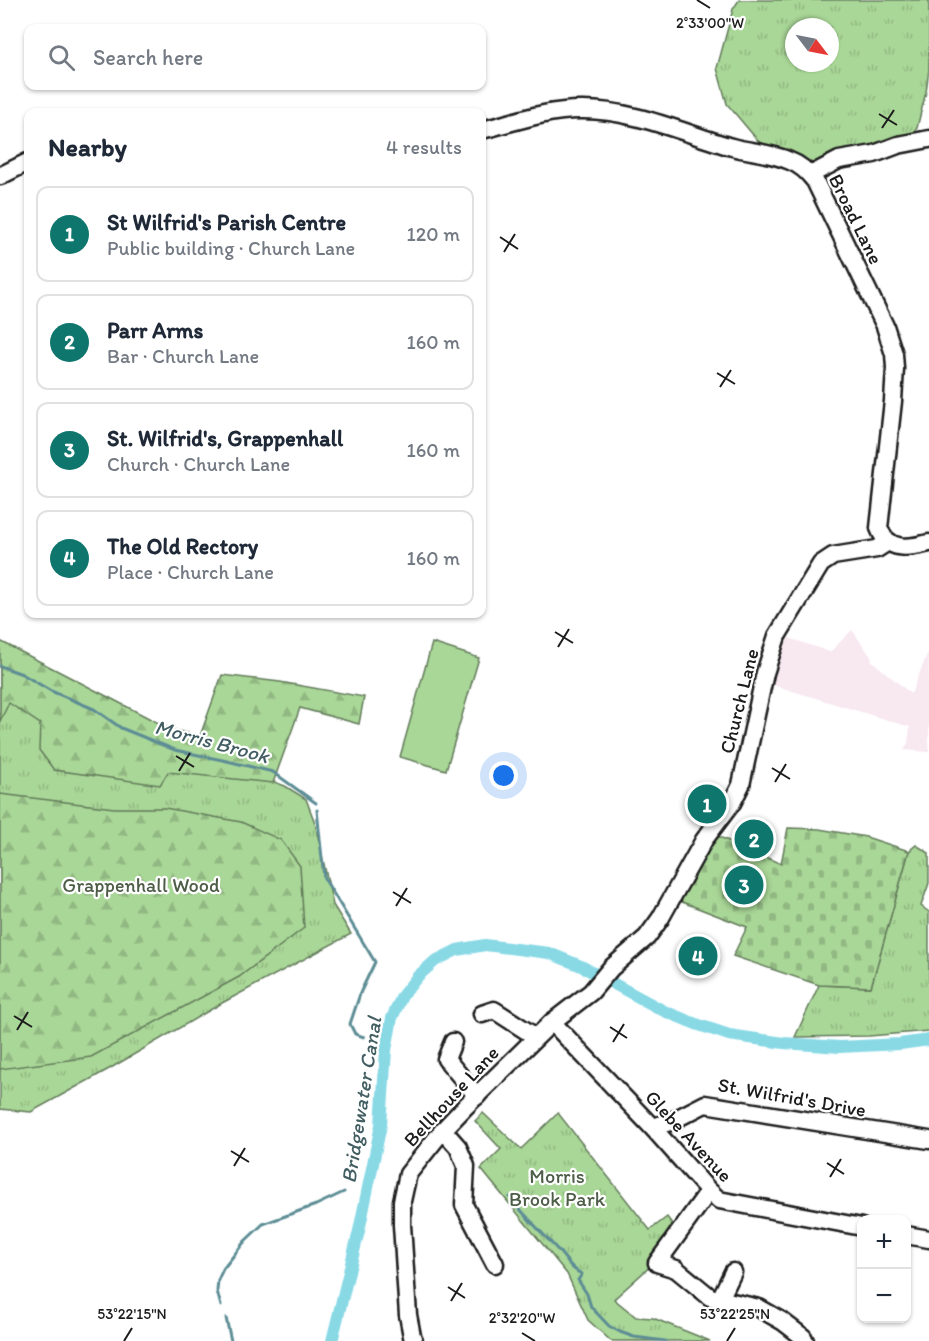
<!DOCTYPE html>
<html lang="en">
<head>
<meta charset="utf-8">
<style>
  body { margin:0; font-family:Itim,sans-serif; background:#f6f6f7; color:#1f2937 }
  .controls { position:absolute; right:18px; bottom:18px; display:grid; overflow:hidden; border-radius:12px; box-shadow:0 2px 4px #0004 }
  .controls button { width:54px; height:54px; display:grid; place-items:center; padding:0; border:0; border-bottom:2px solid #e0e1e3; background:#fff; color:#1f2937; font:30px sans-serif }
  .compass { position:absolute; left:785px; top:18px; width:54px; height:54px; border-radius:50%; background:#fff; box-shadow:0 2px 4px #0004; rotate:122deg }
  .you { position:absolute; left:504px; top:776px; width:21px; height:21px; margin:-15px; border:4px solid #fff; border-radius:50%; background:#1a73e8; box-shadow:0 0 0 9px #1a73e833 }
  .badge { display:grid; place-items:center; width:39px; height:39px; border-radius:50%; background:#0f766e; color:#fff; font-size:20px; font-weight:700 }
  .pin { position:absolute; translate:-50% -50%; border:3px solid #fff; box-shadow:0 2px 6px #0006 }
  .list { margin:0; padding:0; list-style:none }
  h2 { display:flex; justify-content:space-between; align-items:center; height:78px; margin:0; padding:0 24px; font-size:26px }
  h2 small { font-size:20px; font-weight:400; color:#747a83 }
  .list li { display:grid; grid-template-columns:39px 1fr auto; gap:18px; align-items:center; box-sizing:border-box; height:96px; margin:0 12px 12px; padding:0 12px; border:2px solid #e0e1e3; border-radius:12px }
  .list b { display:block; font-size:22px; white-space:nowrap }
  .list p { margin:0; font-size:20px; white-space:nowrap; color:#747a83 }
  .list em { font-size:20px; font-style:normal; color:#747a83 }
  .icon { flex:none; width:33px; height:33px; fill:none; stroke:currentColor; stroke-width:2; stroke-linecap:round; stroke-linejoin:round }
  .map { position:relative; flex:none; width:929px; height:1341px; overflow:hidden }
  .search { position:absolute; background:#fff; box-shadow:0 2px 4px #0004; left:24px; top:24px; width:462px; height:66px; display:flex; align-items:center; gap:15px; box-sizing:border-box; padding:0 21px; border-radius:12px; color:#747a83; font-size:22px }
  .panel { position:absolute; background:#fff; box-shadow:0 2px 4px #0004; left:24px; top:108px; width:462px; height:510px; border-radius:12px }
  .map>svg:first-child { display:block }
  .built { fill:#f8e8f0 }
  .grass { fill:url(#grass-tufts); stroke:#627a5a; stroke-width:1.5; fill-rule:evenodd }
  .forest { fill:url(#forest-firs); stroke:#627a5a; stroke-width:1.5 }
  .cemetery { fill:url(#cemetery-stones); stroke:#627a5a; stroke-width:1.5 }
  .pitch { fill:#a9d797; stroke:#627a5a; stroke-width:1.5 }
  .lines { fill:none; stroke-linecap:round; stroke-linejoin:round }
  .stream { stroke:#5d8d95; stroke-width:3 }
  .canal { stroke:#89d9e5; stroke-width:12 }
  .minor-casing { stroke:#1c1c1c; stroke-width:21 }
  .minor { stroke:#fff; stroke-width:16 }
  .ticks { fill:none; stroke:#1c1c1c; stroke-width:2 }
  .labels { text-anchor:middle; dominant-baseline:central; stroke-width:4.5; stroke-linejoin:round; paint-order:stroke }
  .street-label { font-size:20px; fill:#1c1c1c; stroke:#fff }
  .park-label { font-size:20px; fill:#4d5d47; stroke:#fff }
  .water-label { font-size:21px; font-style:italic; fill:#425e62; stroke:#fff }
  .ticks-label { font-size:15px; text-anchor:middle; fill:#1c1c1c; stroke:#fff; stroke-width:4.5; stroke-linejoin:round; paint-order:stroke }
</style>
</head>
<body>
<div class="map">
<svg width="929" height="1341" viewBox="0 0 929 1341">
  <defs>
    <pattern id="grass-tufts" width="24" height="20" patternUnits="userSpaceOnUse" patternTransform="scale(1.5)"><rect width="24" height="20" fill="#a9d797"/><path d="M3 7l-1-3M5 7V3M7 7l1-3M15 17l-1-3M17 17v-4M19 17l1-3" fill="none" stroke="#91b882"/></pattern>
    <pattern id="forest-firs" width="22" height="20" patternUnits="userSpaceOnUse" patternTransform="scale(1.5)"><rect width="22" height="20" fill="#a9d797"/><path d="M5 1l3.5 6h-7zM16 11l3.5 6h-7z" fill="#91b882"/></pattern>
    <pattern id="cemetery-stones" width="16" height="16" patternUnits="userSpaceOnUse" patternTransform="scale(1.5)"><rect width="16" height="16" fill="#a9d797"/><path d="M2 7V4a2 2 0 0 1 4 0v3zM10 15v-3a2 2 0 0 1 4 0v3z" fill="#91b882"/></pattern>
  </defs>
  <rect width="100%" height="100%" fill="#fff"/>
  <filter id="ink" filterUnits="userSpaceOnUse"><feTurbulence type="fractalNoise" baseFrequency=".0167" numOctaves="2"/><feDisplacementMap in="SourceGraphic" scale="12" xChannelSelector="R" yChannelSelector="G"/><feConvolveMatrix kernelMatrix="1 2 1 2 8 2 1 2 1" color-interpolation-filters="sRGB"/></filter>
  <g filter="url(#ink)">
    <!-- built -->
    <polygon class="built" points="852,630 872,658 871,660 911,694 929,650 929,752 904,750 908,743 910,727 773,685 769,682 783,636 830,652"/>
    <!-- grass -->
    <g class="grass">
      <path d="M739,0H929V69L926,92L917,128L911,137L882,145L827,157L813,166L794,155L760,143L727,104L717,68L733,9ZM794,27H830V63H794Z"/>
      <polygon points="0,664 162,740 285,786 306,799 315,823 333,905 351,934 222,1003 109,1069 31,1112 0,1109"/>
      <polygon points="916,845 929,853 929,883 921,906 929,912 929,1031 869,1036 795,1037 819,985 871,987 909,851"/>
      <polygon points="483,1113 521,1149 558,1113 650,1230 667,1217 676,1229 654,1263 614,1299 636,1317 653,1318 710,1341 611,1341 588,1320 567,1274 481,1169 501,1149 475,1121"/>
    </g>
    <!-- forest -->
    <g class="forest">
      <polygon points="0,641 170,729 200,736 222,675 280,682 364,697 359,724 300,708 273,783 168,772 160,785 54,770 39,750 40,724 9,703 0,721"/>
      <polygon points="0,794 114,808 165,808 241,822 281,840 300,866 304,928 239,977 91,1057 0,1069"/>
    </g>
    <!-- cemetery -->
    <polygon class="cemetery" points="788,828 819,829 866,837 909,851 871,987 819,985 733,956 747,927 677,900 709,848 715,835 781,864"/>
    <!-- pitch -->
    <polygon class="pitch" points="432,643 479,658 446,770 400,757"/>
    <g class="lines">
      <!-- stream -->
      <g class="stream">
        <polyline points="0,666 22,674 51,691 94,709 121,728 175,750 227,761 273,772 316,803"/>
        <polyline points="317,810 324,878 375,962 361,991 350,1024 355,1034 364,1037"/>
        <path d="M510,1197C526,1218 545,1235 562,1255C568,1262 572,1270 582,1274L578,1280L587,1294L591,1307L609,1326L620,1332L634,1337L665,1341"/>
        <polyline points="221,1306 217,1291 218,1280 223,1269 245,1241 263,1224 316,1205 344,1192"/>
        <polyline points="226,1318 231,1341"/>
      </g>
      <!-- canal -->
      <polyline class="canal" points="332,1341 359,1231 381,1125 386,1050 392,1018 402,996 418,976 435,961 457,950 485,945 549,953 581,966 664,1011 696,1024 729,1035 784,1043 840,1047 900,1044 929,1040"/>
      <defs>
        <g id="minor">
          <path d="M482,130C514,122 547,110 580,110C632,109 683,133 732,147C751,152 772,153 790,161C801,165 808,172 815,181L885,326L894,354L895,368L893,401L879,528C888,552 909,548 929,543"/>
          <polyline points="810,175 839,160 874,154 898,145 929,139"/>
          <polyline points="0,176 28,162"/>
          <polyline points="482,1014 494,1010 536,1037"/>
          <polyline points="552,1022 652,1127 709,1191 719,1200 862,1227"/>
          <polyline points="453,1042 446,1059 477,1096"/>
          <polyline points="652,1127 670,1122 705,1104 929,1140"/>
          <polyline points="443,1130 458,1147 466,1166 464,1205 495,1264"/>
          <polyline points="709,1191 657,1263 676,1269 710,1297 759,1308 782,1321 803,1337 805,1341"/>
          <polyline points="906,1235 929,1239"/>
          <polyline points="720,1299 733,1272"/>
          <polyline points="414,1341 412,1336 408,1315 402,1225 402,1201 408,1174 443,1130 466,1106 552,1022 591,992 611,968 647,937 660,919 704,840 732,803 741,785 765,673 777,636 821,564 833,556 877,549 888,542"/>
        </g>
      </defs>
      <!-- minor casing -->
      <use href="#minor" class="minor-casing"/>
      <!-- minor -->
      <use href="#minor" class="minor"/>
    </g>
  </g>
  <!-- ticks -->
  <path class="ticks" d="M697,0L710,8M879,114L897,125M882,128L894,110M500,237L518,249M504,252L515,234M717,373L735,384M720,387L731,370M555,632L573,643M558,647L569,629M176,756L194,767M772,768L790,779M179,771L190,753M775,782L786,764M393,892L411,903M396,906L407,888M14,1016L32,1027M610,1027L627,1038M17,1030L28,1012M613,1042L624,1024M231,1151L249,1162M827,1163L844,1174M234,1166L245,1148M830,1177L841,1159M448,1287L465,1298M451,1301L462,1283M522,1333L535,1341M124,1341L132,1328M727,1341L735,1328"/>
  <g class="labels">
    <!-- street labels -->
    <g class="street-label">
      <text transform="translate(856 219) rotate(64)">Broad Lane</text>
      <text transform="translate(739 701) rotate(-76)">Church Lane</text>
      <text transform="translate(451 1096) rotate(-47)">Bellhouse Lane</text>
      <text transform="translate(792 1097) rotate(10)">St. Wilfrid's Drive</text>
      <text transform="translate(689 1136) rotate(47)">Glebe Avenue</text>
    </g>
    <!-- park labels -->
    <g class="park-label">
      <text x="141" y="885">Grappenhall Wood</text>
      <text x="557" y="1176">Morris<tspan x="557" dy="23">Brook Park</tspan></text>
    </g>
    <!-- water labels -->
    <g class="water-label">
      <text transform="translate(212 741) rotate(15)">Morris Brook</text>
      <text transform="translate(361 1100) rotate(-81)">Bridgewater Canal</text>
    </g>
  </g>
  <g class="ticks-label">
    <text x="710" y="28">2°33'00"W</text>
    <text x="132" y="1319">53°22'15"N</text>
    <text x="735" y="1319">53°22'25"N</text>
    <text x="522" y="1323">2°32'20"W</text>
  </g>
</svg>
<div class="controls">
<button>+</button>
<button>−</button>
</div>
<svg class="compass" viewBox="-18 -18 36 36"><path d="M0-13l5 13h-10z" fill="#e53935"/><path d="M0 13l5-13h-10z" fill="#747a83"/></svg>
<div class="you"></div>
<div class="pin badge" style="left:707px;top:804px">1</div>
<div class="pin badge" style="left:754px;top:839px">2</div>
<div class="pin badge" style="left:744px;top:885px">3</div>
<div class="pin badge" style="left:698px;top:956px">4</div>
<div class="search"><svg class="icon" aria-label="search" viewBox="0 0 24 24"><circle cx="10" cy="10" r="6"/><path d="M15 15l6 6"/></svg>Search here</div>
<section class="panel">
<h2>Nearby<small>4 results</small></h2>
<ul class="list">
<li><span class="badge">1</span><div><b>St Wilfrid's Parish Centre</b><p>Public building · Church Lane</p></div><em>120 m</em></li>
<li><span class="badge">2</span><div><b>Parr Arms</b><p>Bar · Church Lane</p></div><em>160 m</em></li>
<li><span class="badge">3</span><div><b>St. Wilfrid's, Grappenhall</b><p>Church · Church Lane</p></div><em>160 m</em></li>
<li><span class="badge">4</span><div><b>The Old Rectory</b><p>Place · Church Lane</p></div><em>160 m</em></li>
</ul>
</section>
</div>
</body>
</html>
